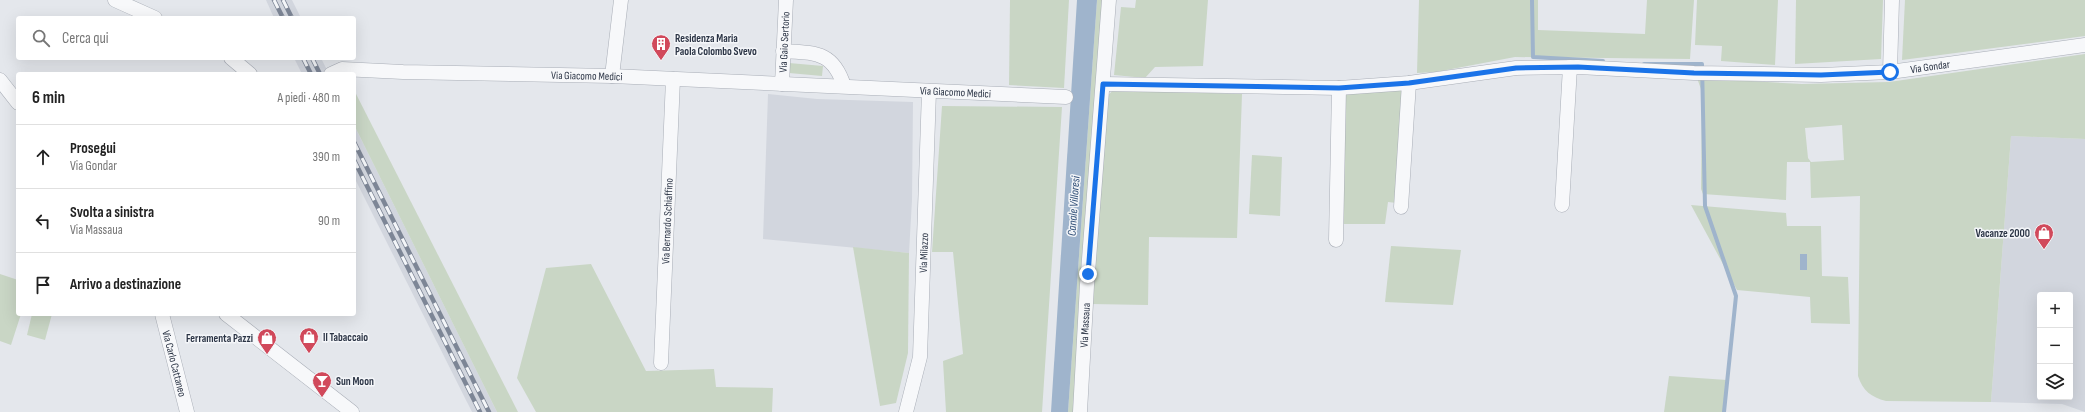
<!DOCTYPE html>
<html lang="it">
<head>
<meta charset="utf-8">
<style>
  body { margin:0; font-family:"Sofia Sans Condensed",sans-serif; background:#f2f2f2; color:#222 }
  .controls { position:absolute; right:12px; bottom:12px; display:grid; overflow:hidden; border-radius:4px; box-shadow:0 4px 16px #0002 }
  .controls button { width:36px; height:36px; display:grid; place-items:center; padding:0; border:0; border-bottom:1px solid #e0e0e0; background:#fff; color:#222; font:20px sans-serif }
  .stop { position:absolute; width:12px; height:12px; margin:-9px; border:3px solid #1a73e8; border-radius:50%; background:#fff }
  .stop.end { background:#1a73e8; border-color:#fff; box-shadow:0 1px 4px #0008 }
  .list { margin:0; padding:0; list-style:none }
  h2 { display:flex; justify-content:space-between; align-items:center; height:52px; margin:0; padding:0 16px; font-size:17px }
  h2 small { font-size:13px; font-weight:400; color:#767676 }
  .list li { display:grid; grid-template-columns:26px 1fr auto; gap:12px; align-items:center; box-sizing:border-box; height:64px; padding:0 16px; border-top:1px solid #e0e0e0 }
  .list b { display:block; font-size:15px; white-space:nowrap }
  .list p { margin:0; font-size:13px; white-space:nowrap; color:#767676 }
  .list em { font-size:13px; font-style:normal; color:#767676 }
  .icon { flex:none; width:22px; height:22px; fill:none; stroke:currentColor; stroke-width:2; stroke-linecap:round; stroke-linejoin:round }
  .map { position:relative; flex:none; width:2085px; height:412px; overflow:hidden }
  .search { position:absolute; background:#fff; box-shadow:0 4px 16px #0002; left:16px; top:16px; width:340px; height:44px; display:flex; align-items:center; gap:10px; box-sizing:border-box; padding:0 14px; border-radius:4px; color:#767676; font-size:15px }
  .panel { position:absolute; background:#fff; box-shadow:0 4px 16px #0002; left:16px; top:72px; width:340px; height:244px; border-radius:4px }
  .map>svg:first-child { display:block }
  .built { fill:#d2d6de; fill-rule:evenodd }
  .green { fill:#c9d6c5; fill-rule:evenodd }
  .water { fill:#9fb4cc }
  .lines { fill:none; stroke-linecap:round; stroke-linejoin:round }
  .stream { stroke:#9fb4cc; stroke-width:4 }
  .minor-casing { stroke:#a9aeb7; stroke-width:15 }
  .minor { stroke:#f7f8fa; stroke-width:14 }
  .rail-casing { stroke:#7d8696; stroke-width:4.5 }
  .rail { stroke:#f4f6f9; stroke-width:3; stroke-dasharray:9; stroke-linecap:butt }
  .route { stroke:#1a73e8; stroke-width:5 }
  .labels { text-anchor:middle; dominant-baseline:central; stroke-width:3; stroke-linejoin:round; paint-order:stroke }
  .poi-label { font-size:11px; font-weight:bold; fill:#2b3445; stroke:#f4f6f9; text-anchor:start }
  .street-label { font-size:11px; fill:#2b3445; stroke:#f4f6f9 }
  .water-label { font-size:12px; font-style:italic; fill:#34527a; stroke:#f4f6f9 }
</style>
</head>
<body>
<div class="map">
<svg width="2085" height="412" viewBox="0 0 2085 412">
  <rect width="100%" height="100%" fill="#e4e7ec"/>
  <!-- built -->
  <g class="built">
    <polygon points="266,0 292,0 301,18 274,18"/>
    <polygon points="294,58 321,58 329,74 302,74"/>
    <polygon points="768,94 817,99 913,102 912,200 909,253 763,239"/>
    <polygon points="354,125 497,412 472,412 354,177"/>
    <path d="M2011,136L2085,139V412L2062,404L1991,402ZM2040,295H2070V397H2040Z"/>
  </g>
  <!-- green -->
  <g class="green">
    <polygon points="1010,0 1069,0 1064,88 1009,85"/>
    <polygon points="1097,0 1102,0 1075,412 1068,412"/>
    <polygon points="1136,0 1208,0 1203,66 1155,67 1145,78 1114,75 1121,7 1135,8"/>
    <polygon points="1419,0 1538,0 1538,30 1645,34 1647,0 1694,0 1690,59 1515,57 1436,72 1417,73"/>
    <polygon points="1697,0 1778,0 1775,65 1721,61 1722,46 1695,45"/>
    <polygon points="1796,0 1883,0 1881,59 1795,64"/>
    <polygon points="1905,0 2085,0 2085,36 1902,60"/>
    <path d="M2085,54V139L2011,136L1991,402L1886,401C1871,397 1863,391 1858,376L1860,196L1811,198L1810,162H1787L1786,200L1703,194L1701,189L1702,92L1697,78L1802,84L1889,82ZM1842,125L1844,160L1811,162L1808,158L1805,128Z"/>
    <polygon points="789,63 823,66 822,76 789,73"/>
    <polygon points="354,90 518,412 497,412 354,125"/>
    <polygon points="1113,90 1242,94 1237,238 1149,237 1148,305 1091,304 1105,99"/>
    <polygon points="1404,90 1397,203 1388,202 1385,224 1341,224 1344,92"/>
    <polygon points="942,106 1062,107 1042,412 946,412 943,361 963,354 953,252 932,252"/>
    <polygon points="1252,155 1282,157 1280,216 1249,214"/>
    <polygon points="1691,205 1786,213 1787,226 1821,226 1822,276 1848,277 1850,324 1811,323 1810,297 1737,290"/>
    <polygon points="1391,246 1461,250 1453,305 1385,302"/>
    <polygon points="853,247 909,253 908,353 896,403 880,406"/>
    <polygon points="591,264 646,371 714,369 716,387 773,388 772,412 536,412 517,378 546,268"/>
    <polygon points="0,274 18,280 18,314 21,314 11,345 0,341"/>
    <polygon points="32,314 52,314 45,340 27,335"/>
    <polygon points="1669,376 1727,380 1724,412 1664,412"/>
  </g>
  <!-- water -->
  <g class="water">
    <polygon points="1077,0 1097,0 1068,412 1051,412"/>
    <rect x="1800" y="254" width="7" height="16"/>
  </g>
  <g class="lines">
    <!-- stream -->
    <g class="stream">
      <polyline points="1532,0 1533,57 1603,61"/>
      <polyline points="1644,64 1702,64 1705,206 1736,296 1724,412"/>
    </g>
    <defs>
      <g id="minor">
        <polyline points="115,0 155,18"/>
        <path d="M783,51C815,53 833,51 844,86"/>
        <polyline points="231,58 250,74"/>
        <polyline points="1890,72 1892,0"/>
        <path id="s1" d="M331,74L342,69L403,72L612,76L1066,97"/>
        <polyline points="612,76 621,0"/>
        <polyline points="0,80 18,103"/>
        <path id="s2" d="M782,84L786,0"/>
        <path id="s3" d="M1103,84L1339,88L1409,83L1516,68L1578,67L1694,73L1821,75L1890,72L2085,45"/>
        <polyline points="1562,205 1570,67"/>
        <polyline points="1401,207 1409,83"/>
        <polyline points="1336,240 1339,88"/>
        <path id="s4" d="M162,314L187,412"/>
        <polyline points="226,314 352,412"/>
        <path id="s5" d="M661,363L673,79"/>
        <path id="s6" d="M906,412L920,357L929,91"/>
        <path id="s7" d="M1080,412L1087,285L1109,0"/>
      </g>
    </defs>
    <!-- minor casing -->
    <use href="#minor" class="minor-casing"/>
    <!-- minor -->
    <use href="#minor" class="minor"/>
    <defs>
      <g id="rail">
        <polyline points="274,0 283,18"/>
        <polyline points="283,0 292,18"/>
        <polyline points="303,58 311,74"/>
        <polyline points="312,58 320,74"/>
        <polyline points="354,142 489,412"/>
        <polyline points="354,160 480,412"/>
      </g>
    </defs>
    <!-- rail casing -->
    <use href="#rail" class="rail-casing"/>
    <!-- rail -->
    <use href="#rail" class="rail"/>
  </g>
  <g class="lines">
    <!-- route -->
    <polyline class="route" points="1088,274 1103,84 1339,88 1409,83 1516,68 1578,67 1694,73 1821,75 1890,72"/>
  </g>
  <!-- icons -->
  <defs>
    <symbol id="building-pin" viewBox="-11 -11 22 30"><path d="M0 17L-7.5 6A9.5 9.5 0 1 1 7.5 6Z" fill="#d1495b" stroke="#f4f6f9"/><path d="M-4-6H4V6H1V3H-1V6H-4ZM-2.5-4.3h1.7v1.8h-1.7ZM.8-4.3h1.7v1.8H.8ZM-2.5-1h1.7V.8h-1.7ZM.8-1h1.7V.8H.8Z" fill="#fff"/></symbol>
    <symbol id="shop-pin" viewBox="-11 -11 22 30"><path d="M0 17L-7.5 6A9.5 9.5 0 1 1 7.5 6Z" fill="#d1495b" stroke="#f4f6f9"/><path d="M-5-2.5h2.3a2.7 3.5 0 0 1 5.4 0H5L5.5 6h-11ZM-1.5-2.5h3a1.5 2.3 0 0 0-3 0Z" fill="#fff"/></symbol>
    <symbol id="bar-pin" viewBox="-11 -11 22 30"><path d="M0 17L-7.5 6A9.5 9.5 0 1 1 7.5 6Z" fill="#d1495b" stroke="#f4f6f9"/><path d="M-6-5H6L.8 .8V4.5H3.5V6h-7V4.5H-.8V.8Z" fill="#fff"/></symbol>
  </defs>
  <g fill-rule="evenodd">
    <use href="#building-pin" x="650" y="33" width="22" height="30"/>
    <use href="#shop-pin" x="2033" y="222" width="22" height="30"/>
    <use href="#shop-pin" x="298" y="326" width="22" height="30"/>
    <use href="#shop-pin" x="256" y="327" width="22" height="30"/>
    <use href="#bar-pin" x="311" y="370" width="22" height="30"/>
  </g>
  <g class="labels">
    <!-- poi labels -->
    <g class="poi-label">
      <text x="675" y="38">Residenza Maria<tspan x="675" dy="13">Paola Colombo Svevo</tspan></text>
      <text x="2030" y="233" text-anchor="end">Vacanze 2000</text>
      <text x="323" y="337">Il Tabaccaio</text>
      <text x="253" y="338" text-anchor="end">Ferramenta Pazzi</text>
      <text x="336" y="381">Sun Moon</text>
    </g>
    <!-- street labels -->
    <g class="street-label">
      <text stroke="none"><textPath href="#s2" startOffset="42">Via Gaio Sertorio</textPath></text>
      <text stroke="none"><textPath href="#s3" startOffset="829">Via Gondar</textPath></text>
      <text stroke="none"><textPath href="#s1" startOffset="257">Via Giacomo Medici</textPath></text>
      <text stroke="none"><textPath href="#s1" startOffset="626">Via Giacomo Medici</textPath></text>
      <text stroke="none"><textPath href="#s5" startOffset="142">Via Bernardo Schiaffino</textPath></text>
      <text stroke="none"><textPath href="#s6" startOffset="161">Via Milazzo</textPath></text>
      <text stroke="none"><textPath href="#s7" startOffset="87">Via Massaua</textPath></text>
      <text stroke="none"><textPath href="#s4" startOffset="51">Via Carlo Cattaneo</textPath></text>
    </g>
    <!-- water labels -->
    <g class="water-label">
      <text transform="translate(1074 206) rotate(-86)">Canale Villoresi</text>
    </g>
  </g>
</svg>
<div class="controls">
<button>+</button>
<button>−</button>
<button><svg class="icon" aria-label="layers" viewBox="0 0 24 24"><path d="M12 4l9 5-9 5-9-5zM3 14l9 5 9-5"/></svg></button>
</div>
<div class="stop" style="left:1890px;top:72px"></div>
<div class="stop end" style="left:1088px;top:274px"></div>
<div class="search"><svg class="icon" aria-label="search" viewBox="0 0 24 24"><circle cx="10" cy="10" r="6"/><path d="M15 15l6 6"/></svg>Cerca qui</div>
<section class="panel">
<h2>6 min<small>A piedi · 480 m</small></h2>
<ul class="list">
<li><svg class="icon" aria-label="ahead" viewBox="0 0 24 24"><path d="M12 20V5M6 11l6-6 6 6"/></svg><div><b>Prosegui</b><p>Via Gondar</p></div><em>390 m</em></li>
<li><svg class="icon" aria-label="left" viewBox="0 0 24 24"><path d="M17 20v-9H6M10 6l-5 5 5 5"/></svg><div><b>Svolta a sinistra</b><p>Via Massaua</p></div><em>90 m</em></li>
<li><svg class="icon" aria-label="arrive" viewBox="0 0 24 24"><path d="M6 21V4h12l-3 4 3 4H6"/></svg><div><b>Arrivo a destinazione</b></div></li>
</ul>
</section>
</div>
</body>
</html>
